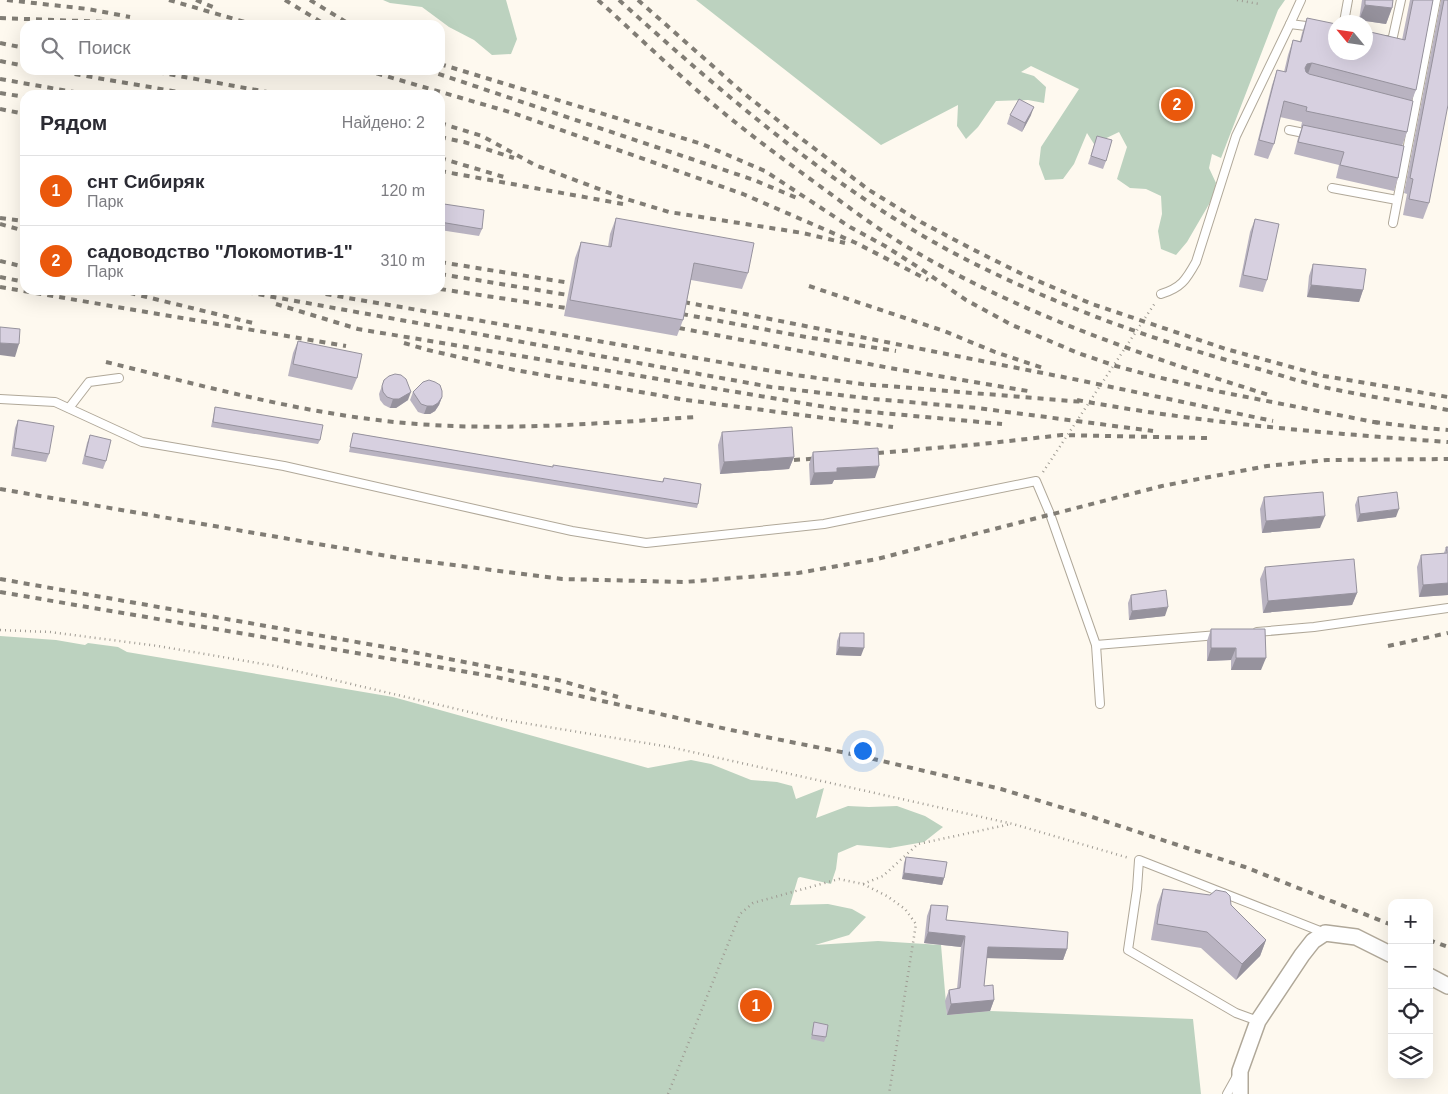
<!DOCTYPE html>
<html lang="ru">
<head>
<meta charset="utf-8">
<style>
  body { margin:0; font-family:Arial,sans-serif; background:#f7f7f7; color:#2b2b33 }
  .controls { position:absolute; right:15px; bottom:15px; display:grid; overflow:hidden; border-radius:10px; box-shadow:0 5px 20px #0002 }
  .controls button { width:45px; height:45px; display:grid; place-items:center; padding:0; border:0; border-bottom:1px solid #e1e1e2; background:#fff; color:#2b2b33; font:25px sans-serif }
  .compass { position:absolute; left:1328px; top:15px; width:45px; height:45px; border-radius:50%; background:#fff; box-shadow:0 5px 20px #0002; rotate:299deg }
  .you { position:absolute; left:862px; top:750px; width:18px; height:18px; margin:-12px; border:4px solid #fff; border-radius:50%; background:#1a73e8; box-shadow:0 0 0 8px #1a73e833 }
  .badge { display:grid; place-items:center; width:32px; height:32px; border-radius:50%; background:#ea580c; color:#fff; font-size:16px; font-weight:700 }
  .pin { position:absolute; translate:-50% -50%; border:2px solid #fff; box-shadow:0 1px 5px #0006 }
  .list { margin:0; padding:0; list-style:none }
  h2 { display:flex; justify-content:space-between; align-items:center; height:65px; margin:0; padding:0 20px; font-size:21px }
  h2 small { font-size:16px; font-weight:400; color:#7c7c81 }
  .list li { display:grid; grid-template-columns:32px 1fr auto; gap:15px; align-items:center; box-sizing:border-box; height:70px; padding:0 20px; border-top:1px solid #e1e1e2 }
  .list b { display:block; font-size:19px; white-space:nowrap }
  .list p { margin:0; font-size:16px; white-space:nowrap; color:#7c7c81 }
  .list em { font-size:16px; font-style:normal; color:#7c7c81 }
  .icon { flex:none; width:28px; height:28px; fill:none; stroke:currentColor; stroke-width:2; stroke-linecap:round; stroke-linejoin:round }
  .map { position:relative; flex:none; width:1448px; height:1094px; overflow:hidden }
  .search { position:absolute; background:#fff; box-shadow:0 5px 20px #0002; left:20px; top:20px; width:425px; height:55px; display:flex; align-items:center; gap:12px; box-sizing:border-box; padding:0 18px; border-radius:15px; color:#7c7c81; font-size:19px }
  .panel { position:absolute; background:#fff; box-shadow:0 5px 20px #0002; left:20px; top:90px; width:425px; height:205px; border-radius:15px }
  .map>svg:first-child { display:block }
  .green { fill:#bcd2bf }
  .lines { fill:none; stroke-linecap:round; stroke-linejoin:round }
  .lane-casing { stroke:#b0a899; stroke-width:10 }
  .street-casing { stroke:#b0a899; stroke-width:18 }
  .path { stroke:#9f9b93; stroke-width:2.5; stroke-dasharray:1 4; stroke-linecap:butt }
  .lane { stroke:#fff; stroke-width:8 }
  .street { stroke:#fff; stroke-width:15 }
  .rail { stroke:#817d75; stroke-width:4; stroke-dasharray:6 6; stroke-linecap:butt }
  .wall { fill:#b9b3c1 }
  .shaded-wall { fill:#96929d }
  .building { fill:#d7d0e0; stroke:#96929d }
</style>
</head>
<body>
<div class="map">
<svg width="1448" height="1094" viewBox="0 0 1448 1094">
  <rect width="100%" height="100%" fill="#fef9ef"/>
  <!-- green -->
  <g class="green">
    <polygon points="383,0 506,0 517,39 511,54 492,55 474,40 449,27 422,7 390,3"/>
    <polygon points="696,0 1285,0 1278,10 1221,158 1212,154 1209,168 1216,183 1212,199 1187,242 1176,255 1161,249 1158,231 1162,214 1161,196 1146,189 1130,188 1117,179 1127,147 1119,132 1094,144 1087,133 1074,164 1063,179 1045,180 1039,164 1041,147 1079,89 1031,66 1021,72 1034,76 1046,87 1044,103 1028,100 996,101 978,127 966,139 957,126 958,105 881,145"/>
    <polygon points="0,636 56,640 85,645 88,643 118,647 127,652 393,697 648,768 691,760 711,764 751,780 777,782 792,786 796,799 824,788 816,818 848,806 869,807 897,806 925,816 943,827 924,842 890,848 857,845 838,853 836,869 831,884 800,877 798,878 790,905 828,904 852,909 866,917 849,935 815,945 878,941 941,945 947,1015 990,1011 1193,1019 1201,1094 0,1094"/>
  </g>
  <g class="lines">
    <defs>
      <g id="lane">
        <polyline points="1344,22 1348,0"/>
        <polyline points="1290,24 1301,0"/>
        <polyline points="1387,40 1392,41 1401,0"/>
        <polyline points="1289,130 1309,134"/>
        <polyline points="1332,188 1397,200"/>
        <polyline points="1393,223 1436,0"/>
        <path d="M1161,294C1181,288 1186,280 1196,262L1236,136L1290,24L1314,27"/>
        <polyline points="0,399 55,402 142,442 284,466 572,531 646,543 824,524 1036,481 1050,514 1096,645"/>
        <polyline points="69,408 89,382 119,378"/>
        <polyline points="1257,632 1314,627 1448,608"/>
        <polyline points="1100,704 1096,645 1218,635"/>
        <polyline points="1258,1021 1236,1013 1128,950 1137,889 1139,860 1325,933"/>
        <polyline points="1227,1094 1237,1076"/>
      </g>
      <g id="street">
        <polyline points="1429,976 1448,986"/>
        <polyline points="1240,1094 1240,1071 1258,1021 1302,955 1313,941 1325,933 1356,937 1392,955"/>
      </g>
    </defs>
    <!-- lane casing -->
    <use href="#lane" class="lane-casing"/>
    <!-- street casing -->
    <use href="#street" class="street-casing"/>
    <!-- path -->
    <g class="path">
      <polyline points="1237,0 1259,4"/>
      <polyline points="1043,472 1155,303"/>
      <polyline points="0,630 50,632 158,646 275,666 499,719 670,747 1013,824 1129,858"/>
      <polyline points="863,884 883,876 918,844 1011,824"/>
      <polyline points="668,1094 740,914 753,903 839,879 863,884 887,896 905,909 916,924 889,1094"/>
    </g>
    <!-- lane -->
    <use href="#lane" class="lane"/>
    <!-- street -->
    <use href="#street" class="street"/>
    <!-- rail -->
    <g class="rail">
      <polyline points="7,0 88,9 130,17"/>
      <polyline points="169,0 255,25"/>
      <polyline points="196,0 213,7"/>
      <polyline points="285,0 326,25"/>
      <polyline points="310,0 351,25"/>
      <path d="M598,0C640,38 681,78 725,114C753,137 783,159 813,181C843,203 872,225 904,245C1017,313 1144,356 1269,395"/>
      <path d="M619,0C724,95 840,195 967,260C1060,307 1158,342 1259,369C1280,375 1301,382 1323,387C1364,396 1406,402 1448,410"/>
      <polyline points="638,0 741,91 790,130 869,190 921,222 972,249 1024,275 1092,304 1226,349 1324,376 1448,397"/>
      <polyline points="0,18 163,24"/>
      <polyline points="0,43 25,48"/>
      <polyline points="0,61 25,66"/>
      <polyline points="440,64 702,144 765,171 850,227 885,246 921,269 966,300 1012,325 1078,353 1116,366 1153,376 1216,391 1379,423"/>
      <polyline points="51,70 196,95"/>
      <polyline points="146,70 284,95"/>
      <polyline points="365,70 513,113 743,194 856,243 928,280"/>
      <polyline points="427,70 754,180 797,198"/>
      <polyline points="0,79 91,95"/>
      <polyline points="0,93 25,97"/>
      <polyline points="0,109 25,114"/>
      <polyline points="440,123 482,136 535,165 623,198 669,212 803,233 845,243"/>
      <polyline points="440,137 464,142 514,158"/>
      <polyline points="440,158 504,177"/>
      <polyline points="440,171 623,204"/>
      <polyline points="0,218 25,221"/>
      <polyline points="0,224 25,231"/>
      <polyline points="0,261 25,267"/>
      <polyline points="440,262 570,283"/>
      <polyline points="440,274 568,295"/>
      <polyline points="0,277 25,282"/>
      <polyline points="809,286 944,331 995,352 1043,368"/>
      <polyline points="0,287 346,346"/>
      <polyline points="440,289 566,308"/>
      <polyline points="118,290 257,324"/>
      <polyline points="235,290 771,387 874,399 977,408 1153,431"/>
      <polyline points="302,290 795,375 862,384 1084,402"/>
      <polyline points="684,302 1083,381 1273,421"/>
      <polyline points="276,304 358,329 838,409 1002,424"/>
      <polyline points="682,314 806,337 896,351"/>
      <polyline points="679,328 890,368 1028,391"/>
      <polyline points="404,343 428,350 515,370 686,400 893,427"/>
      <path d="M106,362C208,387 311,416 417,424C510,431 603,423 696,417"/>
      <path d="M1077,400C1200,423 1324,433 1448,442"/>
      <polyline points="1374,422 1415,427 1448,430"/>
      <polyline points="866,454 982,444 1062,435 1207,438"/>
      <polyline points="794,460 823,458"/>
      <polyline points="0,489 399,558 562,579 684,582 798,573 877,559 1162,486 1267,466 1327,460 1448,459"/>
      <polyline points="0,579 402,650 558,680 618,697"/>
      <polyline points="0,592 496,677 731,730 861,756 1001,789 1083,814 1245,867 1392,925"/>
      <polyline points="1388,646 1448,633"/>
      <polyline points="1429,940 1448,947"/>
    </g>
  </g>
  <!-- wall -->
  <g class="wall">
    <polygon points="1362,0 1393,0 1392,8 1386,24 1359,20"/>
    <polygon points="1410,0 1433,0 1416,90 1412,100 1407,132 1402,146 1398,178 1394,191 1336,178 1339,165 1294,154 1298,138 1302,127 1301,127 1302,122 1280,117 1274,144 1268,159 1254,155 1272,85 1277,70 1284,72 1288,55 1293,40 1300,41 1302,33 1307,18 1402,40"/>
    <polygon points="1441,0 1448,0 1429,203 1423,219 1403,215 1407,194 1404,193"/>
    <polygon points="1010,115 1031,115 1022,132 1007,124"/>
    <polygon points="1097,136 1106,161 1103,169 1088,164"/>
    <polygon points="444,204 482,229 479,236 440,230 440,210 442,210"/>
    <polygon points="616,218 748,273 742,289 691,280 683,320 677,336 564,316 575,258 581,242 608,247 610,234"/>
    <polygon points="1255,219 1267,280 1263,292 1239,287 1250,232"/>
    <polygon points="1313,264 1363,290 1359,302 1307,297 1309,276"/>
    <polygon points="298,341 357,378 352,390 288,376 293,353"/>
    <polygon points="384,380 408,400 396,408 390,408 384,405 380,400 379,394"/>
    <polygon points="413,392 442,397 439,405 435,411 430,414 424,414 418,412 410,400"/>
    <polygon points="215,407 320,440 318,444 211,427"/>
    <polygon points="18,420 49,454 46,462 11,456 15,428"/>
    <polygon points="722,432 794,457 789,469 720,474 718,445"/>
    <polygon points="353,433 552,467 662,482 664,478 698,504 697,508 349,452"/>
    <polygon points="90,435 106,461 103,469 82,464 87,443"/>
    <polygon points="813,452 875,478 834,480 832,484 810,485 809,464"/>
    <polygon points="1264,497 1320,528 1262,533 1260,509"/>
    <polygon points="1358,497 1396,517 1357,522 1355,505"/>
    <polygon points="1446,547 1448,595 1419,597 1417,567 1421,555 1444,553"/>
    <polygon points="1265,567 1357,593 1352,605 1263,613 1260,579"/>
    <polygon points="1131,595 1165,616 1129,620 1128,603"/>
    <polygon points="1211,629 1261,670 1231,670 1231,660 1207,661 1207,641"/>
    <polygon points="840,633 861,656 836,655 837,641"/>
    <polygon points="906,857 944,878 942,885 902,879 904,863"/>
    <polygon points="1163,889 1231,905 1266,940 1260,956 1236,980 1201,948 1151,940 1157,905"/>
    <polygon points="931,905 946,920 1067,949 1063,960 986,958 984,986 994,1000 990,1011 947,1015 945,1001 949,990 957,989 961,947 924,943 927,916"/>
    <polygon points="814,1022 826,1037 824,1042 811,1039 813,1026"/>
  </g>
  <!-- shaded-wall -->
  <g class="shaded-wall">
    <polygon points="1365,5 1392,8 1386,24 1359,20"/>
    <polygon points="1312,63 1306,79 1305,68 1307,64"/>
    <polygon points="1034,107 1031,115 1022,132 1025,123"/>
    <polygon points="1311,285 1363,290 1359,302 1307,297"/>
    <polygon points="0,343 19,344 15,357 0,355"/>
    <polygon points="411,392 408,400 396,408 390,408 393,399"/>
    <polygon points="442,397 439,405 435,411 430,414 424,414 427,406"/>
    <polygon points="794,457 789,469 720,474 724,462"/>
    <polygon points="879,466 875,478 834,480 832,484 810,485 814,473 837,468"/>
    <polygon points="1399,509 1396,517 1357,522 1360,514"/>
    <polygon points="1325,516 1320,528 1262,533 1266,521"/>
    <polygon points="1448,583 1448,595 1419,597 1423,585"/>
    <polygon points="1357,593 1352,605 1263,613 1268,601"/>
    <polygon points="1168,607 1165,616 1129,620 1132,611"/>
    <polygon points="839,647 864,648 861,656 836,655"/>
    <polygon points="1211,648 1236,648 1231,660 1207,661"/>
    <polygon points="1236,658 1266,658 1261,670 1231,670"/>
    <polygon points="904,873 944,878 942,885 902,879"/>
    <polygon points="928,932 965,936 961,947 924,943"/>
    <polygon points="1266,940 1260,956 1236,980 1242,964"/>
    <polygon points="988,947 1067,949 1063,960 984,958"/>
    <polygon points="994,1000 990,1011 947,1015 951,1004"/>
  </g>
  <!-- building -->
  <g class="building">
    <polygon points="1365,0 1393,0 1392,8 1365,5"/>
    <polygon points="1413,0 1433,0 1416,90 1312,63 1307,64 1305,68 1306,72 1309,74 1413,101 1407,132 1306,111 1307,107 1284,101 1274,144 1259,140 1277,70 1286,72 1293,40 1301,42 1307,18 1336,24 1336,52 1366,52 1366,31 1405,40"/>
    <polygon points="1444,0 1448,0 1448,105 1429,203 1409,199 1413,179 1410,178"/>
    <polygon points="1019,99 1034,107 1025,123 1010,115"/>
    <polygon points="1303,125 1404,146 1398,178 1340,165 1344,152 1298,142"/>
    <polygon points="1097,136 1112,140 1106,161 1091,156"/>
    <polygon points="444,204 484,210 482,229 440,222 440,210 443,211"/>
    <polygon points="616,218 754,243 748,273 694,263 683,320 570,300 581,242 611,247"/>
    <polygon points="1255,219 1279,224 1267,280 1243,275"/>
    <polygon points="1313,264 1366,269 1363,290 1311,285"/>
    <polygon points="0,327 20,329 19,344 0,343"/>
    <polygon points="298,341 362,354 357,378 293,364"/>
    <polygon points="395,374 401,375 406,379 411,392 399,399 393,399 387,397 383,392 382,386 384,380 389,376"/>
    <polygon points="429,380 435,382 440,385 442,391 442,397 438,403 433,406 427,406 421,404 413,392 423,382"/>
    <polygon points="215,407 323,425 320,440 213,422"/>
    <polygon points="18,420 54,426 49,454 14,448"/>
    <polygon points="792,427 794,457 724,462 722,432"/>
    <polygon points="353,433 553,467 553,465 663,482 664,478 701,484 698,504 350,447"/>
    <polygon points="90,435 111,440 106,461 85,456"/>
    <polygon points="878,448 879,466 837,468 837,472 814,473 813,452"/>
    <polygon points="1323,492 1325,516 1266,521 1264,497"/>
    <polygon points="1397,492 1399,509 1360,514 1358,497"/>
    <polygon points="1446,547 1448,547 1448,583 1423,585 1421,555 1447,553"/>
    <polygon points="1354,559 1357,593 1268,601 1265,567"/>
    <polygon points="1166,590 1168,607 1132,611 1131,595"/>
    <polygon points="1211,629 1265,629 1266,658 1236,658 1236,648 1211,648"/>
    <polygon points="840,633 864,633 864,648 839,647"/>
    <polygon points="906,857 947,862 944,878 904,873"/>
    <polygon points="1163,889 1210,895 1216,890 1226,892 1230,896 1231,905 1266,940 1242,964 1207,932 1157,924"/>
    <polygon points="931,905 948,906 946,920 1068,932 1067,949 988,947 984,986 993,985 994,1000 951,1004 949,990 960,988 965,936 928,932"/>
    <polygon points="814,1022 828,1025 826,1037 812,1035"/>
  </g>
</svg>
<div class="controls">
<button>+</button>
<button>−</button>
<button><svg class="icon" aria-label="locate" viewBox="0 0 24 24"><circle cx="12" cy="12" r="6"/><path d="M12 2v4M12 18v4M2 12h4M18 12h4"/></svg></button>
<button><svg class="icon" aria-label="layers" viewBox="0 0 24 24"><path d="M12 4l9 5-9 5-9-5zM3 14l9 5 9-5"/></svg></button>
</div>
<svg class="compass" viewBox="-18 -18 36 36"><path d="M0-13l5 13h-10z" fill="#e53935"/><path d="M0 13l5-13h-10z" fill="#7c7c81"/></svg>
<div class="you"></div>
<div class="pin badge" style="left:756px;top:1006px">1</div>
<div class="pin badge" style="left:1177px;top:105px">2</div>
<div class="search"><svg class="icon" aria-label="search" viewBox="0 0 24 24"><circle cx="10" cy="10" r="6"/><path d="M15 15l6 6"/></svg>Поиск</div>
<section class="panel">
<h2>Рядом<small>Найдено: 2</small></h2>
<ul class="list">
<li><span class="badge">1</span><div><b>снт Сибиряк</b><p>Парк</p></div><em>120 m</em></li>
<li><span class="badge">2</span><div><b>садоводство &quot;Локомотив-1&quot;</b><p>Парк</p></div><em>310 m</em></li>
</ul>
</section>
</div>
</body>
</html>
